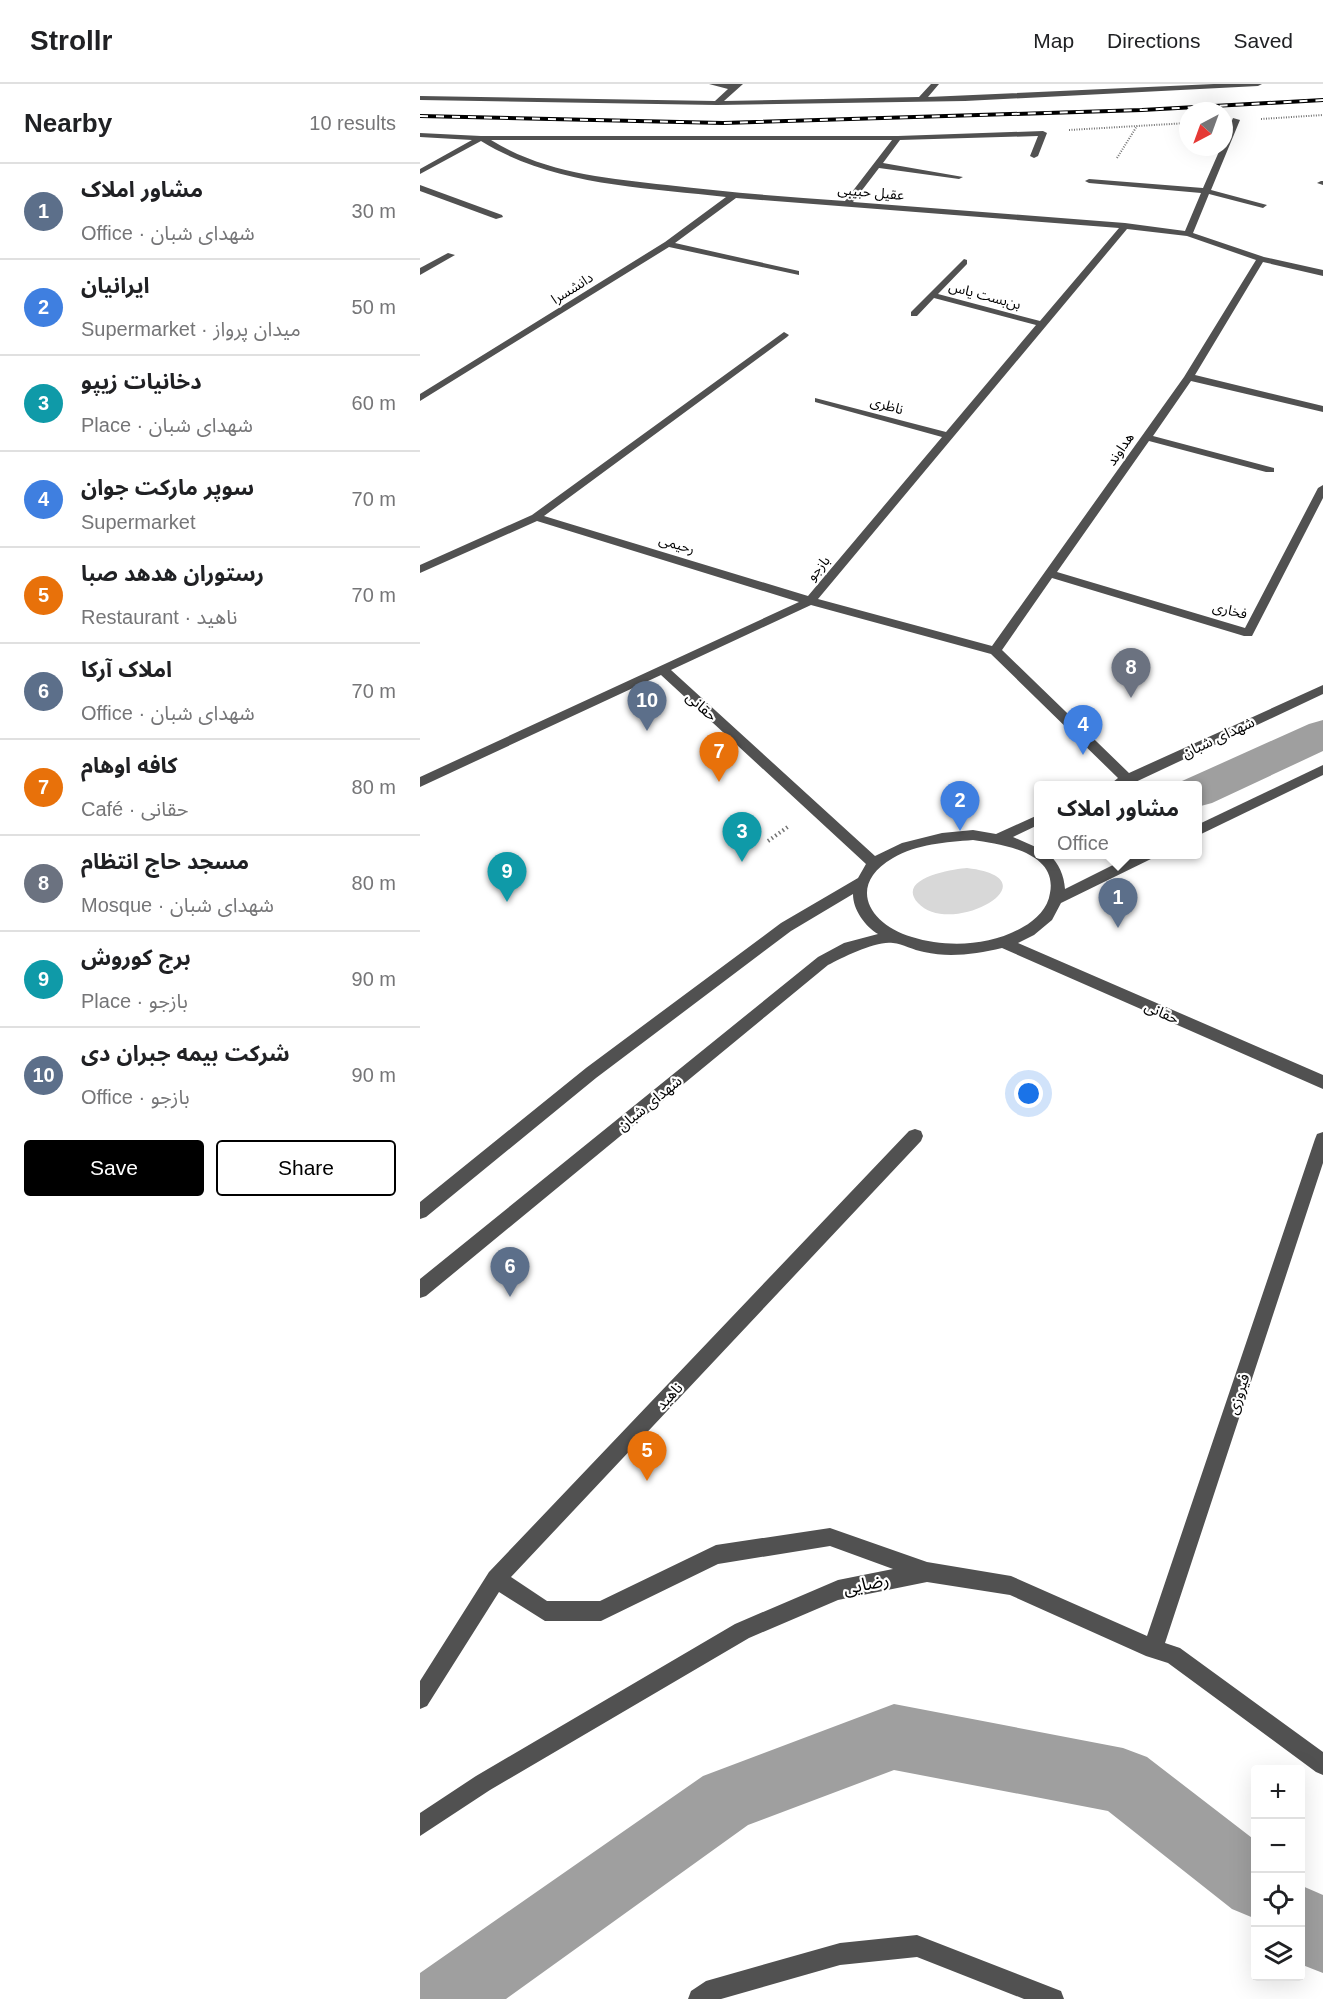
<!DOCTYPE html>
<html lang="en">
<head>
<meta charset="utf-8">
<style>
  body { margin:0; font-family:Arial,"Noto Sans Arabic",sans-serif; background:#f2f2f2; color:#202124 }
  .controls { position:absolute; right:18px; bottom:18px; display:grid; overflow:hidden; border-radius:6px; box-shadow:0 6px 24px #0002 }
  .controls button { width:54px; height:54px; display:grid; place-items:center; padding:0; border:0; border-bottom:2px solid #e0e0e0; background:#fff; color:#202124; font:30px sans-serif }
  .compass { position:absolute; left:759px; top:18px; width:54px; height:54px; border-radius:50%; background:#fff; box-shadow:0 6px 24px #0002; rotate:221deg }
  .you { position:absolute; left:609px; top:1010px; width:21px; height:21px; margin:-15px; border:4px solid #fff; border-radius:50%; background:#1a73e8; box-shadow:0 0 0 9px #1a73e833 }
  .badge { display:grid; place-items:center; width:39px; height:39px; border-radius:50%; background:#000; color:#fff; font-size:20px; font-weight:700 }
  .pin { position:absolute; translate:-50% -50px; filter:drop-shadow(0 2px 3px #0008) }
  .pin::after { content:''; position:absolute; top:32px; width:21px; height:18px; background:inherit; clip-path:polygon(0 0,100% 0,50% 100%) }
  .popup { position:absolute; left:614px; top:697px; width:168px; height:78px; box-sizing:border-box; display:grid; place-content:center; border-radius:6px; background:#fff; filter:drop-shadow(0 2px 4px #0005); font-size:20px; white-space:nowrap; color:#757577 }
  .popup b { font-size:22px; color:#202124 }
  .popup::after { content:''; position:absolute; left:50%; top:100%; margin-left:-12px; border:12px solid transparent; border-top-color:#fff }
  .list { margin:0; padding:0; list-style:none }
  h2 { display:flex; justify-content:space-between; align-items:center; height:78px; margin:0; padding:0 24px; font-size:26px }
  h2 small { font-size:20px; font-weight:400; color:#757577 }
  .list li { display:grid; grid-template-columns:39px 1fr auto; gap:18px; align-items:center; box-sizing:border-box; height:96px; padding:0 24px; border-top:2px solid #e0e0e0 }
  .list b { display:block; font-size:22px; white-space:nowrap }
  .list p { margin:0; font-size:20px; white-space:nowrap; color:#757577 }
  .list em { font-size:20px; font-style:normal; color:#757577 }
  .actions { display:flex; gap:12px; padding:18px 24px }
  .actions a { flex:1; padding:14px 0; border:2px solid #000; border-radius:6px; text-align:center; font-size:21px; color:#000 }
  .actions .main { background:#000; color:#fff }
  .icon { flex:none; width:33px; height:33px; fill:none; stroke:currentColor; stroke-width:2; stroke-linecap:round; stroke-linejoin:round }
  .map { position:relative; flex:none; width:903px; height:1915px; overflow:hidden }
  header { display:flex; align-items:center; gap:36px; box-sizing:border-box; height:84px; padding:0 30px; background:#fff; border-bottom:2px solid #e0e0e0 }
  header strong { font-size:28px }
  nav { display:flex; gap:33px; margin-inline-start:auto; font-size:21px }
  main { display:flex }
  aside { flex:1; background:#fff }
  .map>svg:first-child { display:block }
  .green { fill:#d8d8d8 }
  .lines { fill:none; stroke-linecap:round; stroke-linejoin:round }
  .canal { fill:#9f9f9f; fill-rule:evenodd }
  .path-far1 { stroke:#737373; stroke-width:2; stroke-dasharray:1 1.5; stroke-linecap:butt }
  .path { stroke:#737373; stroke-width:4; stroke-dasharray:1.5 3; stroke-linecap:butt }
  .minor { fill:#515151; fill-rule:evenodd }
  .rail-casing { stroke:#000; stroke-width:4 }
  .rail { stroke:#fff; stroke-width:2; stroke-dasharray:8; stroke-linecap:butt }
  .labels { text-anchor:middle; dominant-baseline:central; stroke-width:4.5; stroke-linejoin:round; paint-order:stroke }
  .far-street-label { font-size:14px; fill:#000; stroke:#fff }
  .street-label { font-size:15px; fill:#000; stroke:#fff }
  .near-street-label { font-size:18px; fill:#000; stroke:#fff }
</style>
</head>
<body>
<header>
<strong>Strollr</strong>
<nav><a>Map</a><a>Directions</a><a>Saved</a></nav>
</header>
<main>
<aside>
<h2>Nearby<small>10 results</small></h2>
<ul class="list">
<li><span class="badge" style="background:#5c6f8a">1</span><div><b>مشاور املاک</b><p>Office · شهدای شبان</p></div><em>30 m</em></li>
<li><span class="badge" style="background:#3f7fe0">2</span><div><b>ایرانیان</b><p>Supermarket · میدان پرواز</p></div><em>50 m</em></li>
<li><span class="badge" style="background:#0f9aa8">3</span><div><b>دخانیات زیپو</b><p>Place · شهدای شبان</p></div><em>60 m</em></li>
<li><span class="badge" style="background:#3f7fe0">4</span><div><b>سوپر مارکت جوان</b><p>Supermarket</p></div><em>70 m</em></li>
<li><span class="badge" style="background:#e8710a">5</span><div><b>رستوران هدهد صبا</b><p>Restaurant · ناهید</p></div><em>70 m</em></li>
<li><span class="badge" style="background:#5c6f8a">6</span><div><b>املاک آرکا</b><p>Office · شهدای شبان</p></div><em>70 m</em></li>
<li><span class="badge" style="background:#e8710a">7</span><div><b>کافه اوهام</b><p>Café · حقانی</p></div><em>80 m</em></li>
<li><span class="badge" style="background:#6b7280">8</span><div><b>مسجد حاج انتظام</b><p>Mosque · شهدای شبان</p></div><em>80 m</em></li>
<li><span class="badge" style="background:#0f9aa8">9</span><div><b>برج کوروش</b><p>Place · بازجو</p></div><em>90 m</em></li>
<li><span class="badge" style="background:#5c6f8a">10</span><div><b>شرکت بیمه جبران دی</b><p>Office · بازجو</p></div><em>90 m</em></li>
</ul>
<div class="actions"><a class="main">Save</a><a>Share</a></div>
</aside>
<div class="map">
<svg width="903" height="1915" viewBox="0 0 903 1915">
  <rect width="100%" height="100%" fill="#fff"/>
  <!-- green -->
  <path class="green" d="M547,784C638,795 531,855 498,819C475,794 534,785 547,784Z"/>
  <g class="lines">
    <!-- canal -->
    <g class="canal">
      <polygon points="903,636 903,667 792,719 777,723 777,702 760,702 762,697 889,640"/>
      <polygon points="474,1620 703,1664 727,1673 836,1757 836,1835 812,1825 688,1727 474,1686 328,1741 86,1915 0,1915 0,1889 283,1692"/>
      <polygon points="880,1801 903,1811 903,1889 880,1880"/>
    </g>
    <!-- path-far1 -->
    <g class="path-far1">
      <polyline points="841,35 903,31"/>
      <polyline points="649,46 768,39"/>
      <polyline points="697,74 717,42"/>
    </g>
    <!-- path -->
    <polyline class="path" points="348,757 369,742"/>
    <!-- minor -->
    <g class="minor">
      <polygon points="289,0 323,0 304,17 499,13 511,0 519,0 508,13 794,0 842,0 838,2 545,17 297,21 0,16 0,12 295,17 308,5"/>
      <path d="M813,34L820,36L791,106L847,121L843,124L789,110L773,149L844,173L903,186V192L843,178L775,291L903,322V328L771,297L733,352L854,384V388H846L729,357L637,488L825,544L898,404L903,401V414L832,552H824L632,494L582,566L709,689L903,601V610L707,702H688L698,694L571,570L391,521L251,586L455,772L482,759L522,749L553,746L576,750L618,731V741L593,753L618,764V770H629C639,780 644,791 645,805L715,770H734L733,774L641,819L632,836L614,851L598,859L903,991V1005L582,864C556,870 530,874 504,868C493,866 483,860 473,859C457,856 423,873 408,881L6,1212L0,1214V1195L398,873L424,859L458,850C445,842 433,826 433,810L371,847L176,994L6,1133L0,1135V1118L166,984L361,839L438,794L446,780L241,591L0,703V693L379,518L117,437L0,489V481L112,431L364,248L369,251L367,253L124,432L388,512L522,353L395,318V314L526,348L616,241L514,214L497,232H491V228L544,175L547,176V180L518,210L620,237L699,144L316,114L255,159L379,187V191L249,163L0,317V310L245,158L306,113C223,103 134,102 61,57L0,90V85L52,56L0,53V49L61,52H478L623,47L627,49L618,72L614,74L610,72L618,52L480,56L463,79L543,93L539,95L459,84L433,118L705,139L765,147L781,109L669,99L665,97L669,95L783,104L801,63H804V55ZM71,56H472L425,117C365,113 306,108 247,101C185,94 125,89 71,56ZM707,145L767,152L836,176L764,293L572,562L398,515ZM553,756C581,760 638,768 630,809C628,824 616,836 603,843C571,862 527,864 492,853C449,841 426,801 473,774C497,760 526,758 553,756Z"/>
      <polygon points="901,97 903,97 903,101 897,99"/>
      <polygon points="0,101 82,131 83,133 76,135 0,107"/>
      <polygon points="28,169 35,171 0,191 0,184"/>
      <polygon points="903,681 903,691 777,752 777,741"/>
      <polygon points="495,1045 501,1047 503,1052 501,1057 91,1493 127,1517 180,1517 296,1461 410,1444 507,1478 591,1492 727,1552 895,1055 897,1050 903,1048 903,1079 745,1559 760,1564 903,1668 903,1691 896,1688 748,1579 726,1572 590,1511 507,1498 418,1516 329,1554 70,1706 0,1752 0,1729 56,1692 315,1540 418,1496 473,1485 410,1462 298,1480 181,1537 125,1537 79,1508 7,1622 0,1625 0,1597 69,1488 489,1047"/>
      <polygon points="497,1851 641,1907 644,1915 604,1915 497,1873 420,1881 301,1915 268,1915 271,1907 286,1897 420,1859"/>
    </g>
    <defs>
      <polyline id="rail" points="0,32 303,39 722,26 903,16"/>
    </defs>
    <!-- rail casing -->
    <use href="#rail" class="rail-casing"/>
    <!-- rail -->
    <use href="#rail" class="rail"/>
  </g>
  <g class="labels">
    <!-- far-street labels -->
    <g class="far-street-label">
      <text transform="translate(451 108) rotate(5)">عقیل حبیبی</text>
      <text transform="translate(152 204) rotate(-32)">دانشسرا</text>
      <text transform="translate(565 211) rotate(15)">بن‌بست یاس</text>
      <text transform="translate(467 321) rotate(16)">ناظری</text>
      <text transform="translate(700 365) rotate(-55)">هداوند</text>
      <text transform="translate(257 460) rotate(17)">رحیمی</text>
      <text transform="translate(398 484) rotate(-50)">بازجو</text>
      <text transform="translate(810 526) rotate(13)">فخاری</text>
    </g>
    <!-- street labels -->
    <g class="street-label">
      <text transform="translate(282 622) rotate(42)">حقانی</text>
      <text transform="translate(798 653) rotate(-25)">شهدای شبان</text>
      <text transform="translate(742 928) rotate(24)">حقانی</text>
      <text transform="translate(229 1019) rotate(-39)">شهدای شبان</text>
      <text transform="translate(818 1310) rotate(-72)">فیروزی</text>
      <text transform="translate(249 1312) rotate(-47)">ناهید</text>
    </g>
    <!-- near-street labels -->
    <g class="near-street-label">
      <text transform="translate(446 1500) rotate(-12)">رضایی</text>
    </g>
  </g>
</svg>
<div class="controls">
<button>+</button>
<button>−</button>
<button><svg class="icon" aria-label="locate" viewBox="0 0 24 24"><circle cx="12" cy="12" r="6"/><path d="M12 2v4M12 18v4M2 12h4M18 12h4"/></svg></button>
<button><svg class="icon" aria-label="layers" viewBox="0 0 24 24"><path d="M12 4l9 5-9 5-9-5zM3 14l9 5 9-5"/></svg></button>
</div>
<svg class="compass" viewBox="-18 -18 36 36"><path d="M0-13l5 13h-10z" fill="#e53935"/><path d="M0 13l5-13h-10z" fill="#757577"/></svg>
<div class="you"></div>
<div class="pin badge" style="left:698px;top:844px;background:#5c6f8a">1</div>
<div class="popup"><b>مشاور املاک</b>Office</div>
<div class="pin badge" style="left:540px;top:747px;background:#3f7fe0">2</div>
<div class="pin badge" style="left:322px;top:778px;background:#0f9aa8">3</div>
<div class="pin badge" style="left:663px;top:671px;background:#3f7fe0">4</div>
<div class="pin badge" style="left:227px;top:1397px;background:#e8710a">5</div>
<div class="pin badge" style="left:90px;top:1213px;background:#5c6f8a">6</div>
<div class="pin badge" style="left:299px;top:698px;background:#e8710a">7</div>
<div class="pin badge" style="left:711px;top:614px;background:#6b7280">8</div>
<div class="pin badge" style="left:87px;top:818px;background:#0f9aa8">9</div>
<div class="pin badge" style="left:227px;top:647px;background:#5c6f8a">10</div>
</div>
</main>
</body>
</html>
